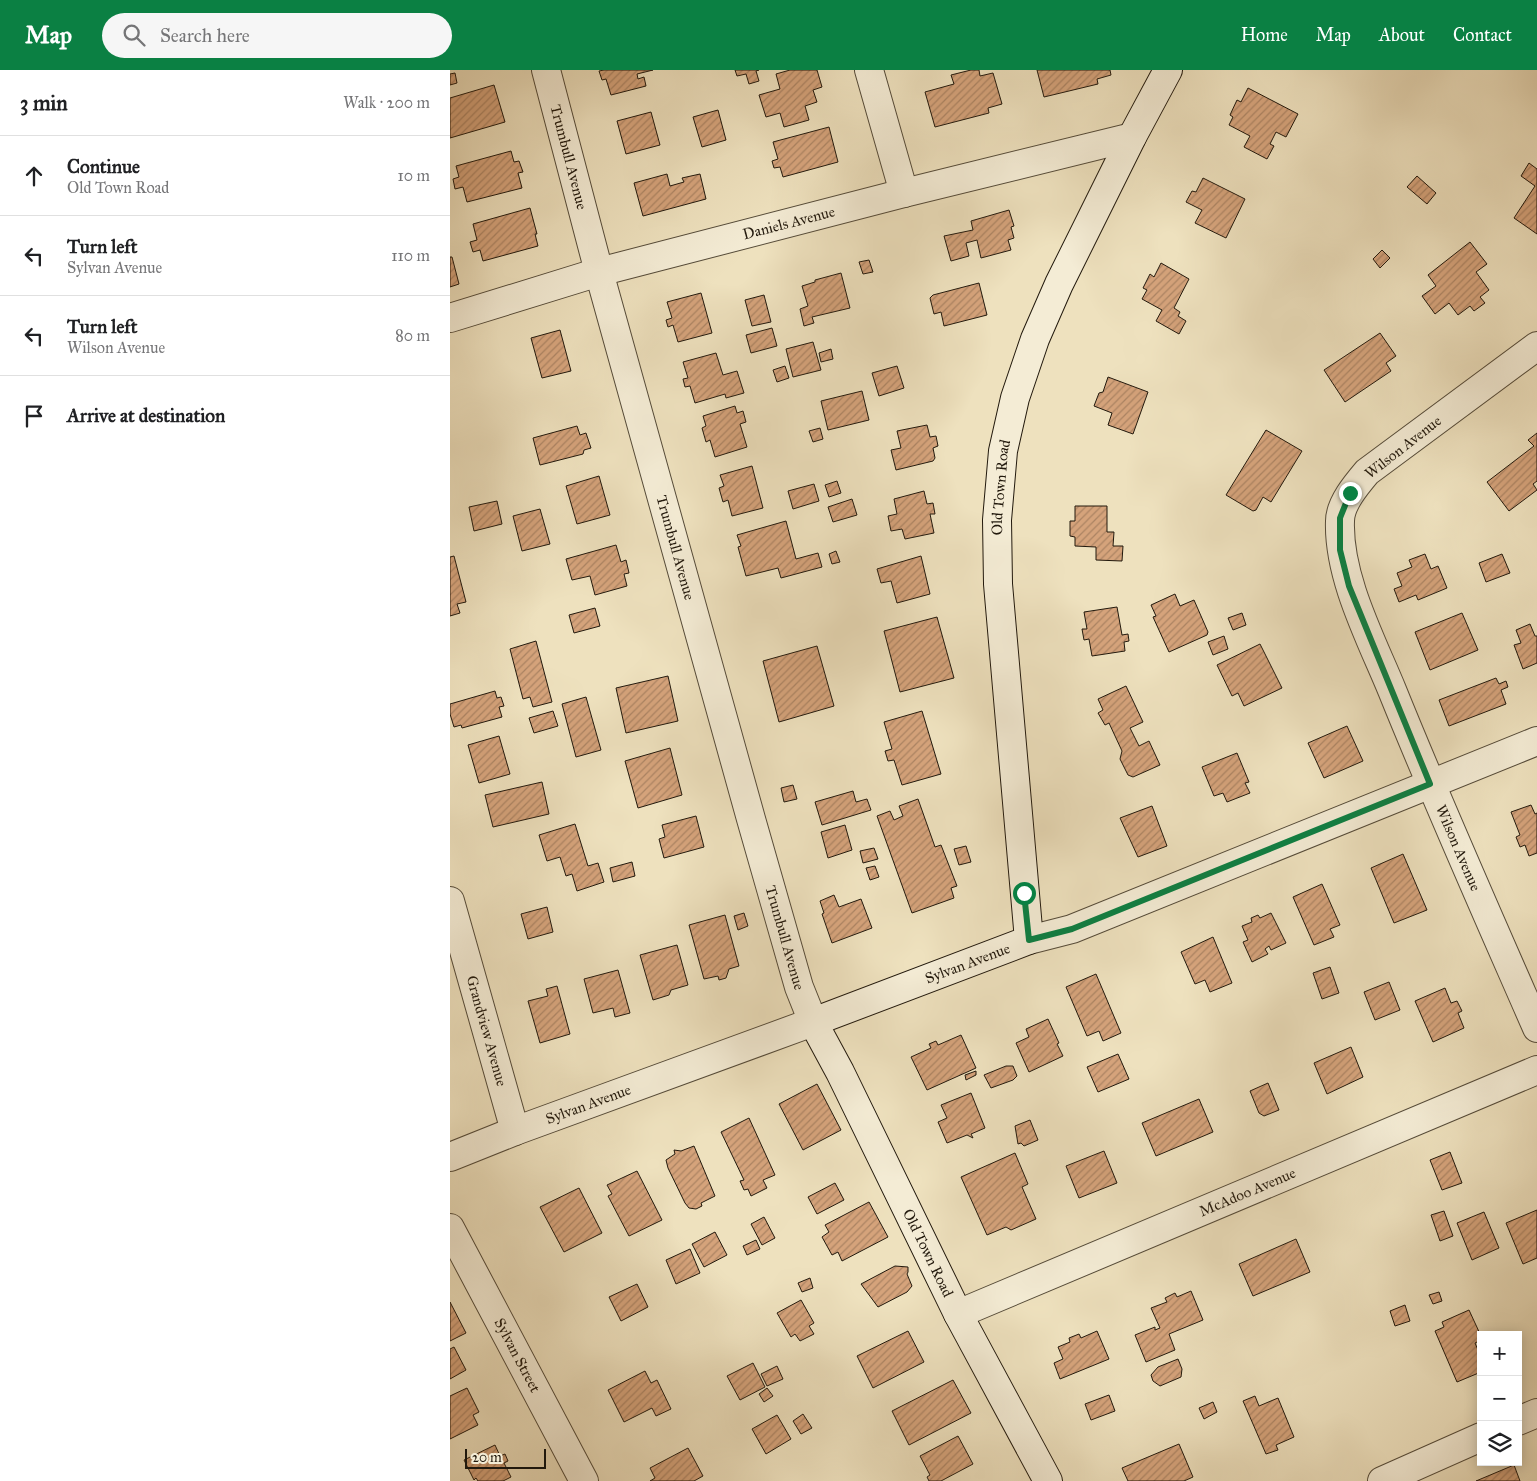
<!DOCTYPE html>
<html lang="en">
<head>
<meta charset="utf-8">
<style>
  body { margin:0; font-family:"IM FELL Great Primer",serif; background:#f6f6f6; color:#202124 }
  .controls { position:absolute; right:15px; bottom:15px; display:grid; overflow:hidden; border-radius:0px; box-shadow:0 2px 12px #0003 }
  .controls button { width:45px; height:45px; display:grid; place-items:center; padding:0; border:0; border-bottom:1px solid #e0e0e0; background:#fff; color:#202124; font:25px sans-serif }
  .scale { position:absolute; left:15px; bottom:12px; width:81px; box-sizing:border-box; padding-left:5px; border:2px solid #22190d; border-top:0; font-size:14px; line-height:18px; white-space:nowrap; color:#22190d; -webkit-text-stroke:4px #f4ecd5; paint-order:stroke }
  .stop { position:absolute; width:15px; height:15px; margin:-11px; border:4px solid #0b8043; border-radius:50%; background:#fff }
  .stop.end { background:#0b8043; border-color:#fff; box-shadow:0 1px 5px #0008 }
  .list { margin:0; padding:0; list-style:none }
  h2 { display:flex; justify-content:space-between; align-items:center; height:65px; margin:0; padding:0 20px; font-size:21px }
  h2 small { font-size:16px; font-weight:400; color:#757577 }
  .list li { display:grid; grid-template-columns:32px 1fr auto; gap:15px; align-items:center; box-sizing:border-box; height:80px; padding:0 20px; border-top:1px solid #e0e0e0 }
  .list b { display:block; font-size:19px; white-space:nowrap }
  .list p { margin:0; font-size:16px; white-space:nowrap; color:#757577 }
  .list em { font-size:16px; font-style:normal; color:#757577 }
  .icon { flex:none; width:28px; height:28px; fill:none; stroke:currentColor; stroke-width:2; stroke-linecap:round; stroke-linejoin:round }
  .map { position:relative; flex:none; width:1087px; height:1411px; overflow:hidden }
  header { display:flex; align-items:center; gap:30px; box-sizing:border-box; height:70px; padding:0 25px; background:#0b8043; color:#fff }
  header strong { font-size:24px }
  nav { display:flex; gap:28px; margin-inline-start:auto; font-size:18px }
  .search { width:350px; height:45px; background:#f6f6f6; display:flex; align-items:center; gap:12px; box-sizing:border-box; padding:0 18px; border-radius:28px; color:#757577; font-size:19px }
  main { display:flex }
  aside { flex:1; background:#fff }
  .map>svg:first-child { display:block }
  .building { fill:url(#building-hatch); stroke:#22190d }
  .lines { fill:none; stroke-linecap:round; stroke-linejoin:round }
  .minor-casing { stroke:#554b39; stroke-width:30 }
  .tertiary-casing { stroke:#554b39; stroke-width:30 }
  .secondary-casing { stroke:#22190d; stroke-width:30 }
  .minor { stroke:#f4ecd5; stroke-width:28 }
  .tertiary { stroke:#f4ecd5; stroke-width:28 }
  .secondary { stroke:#f4ecd5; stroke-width:28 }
  .route { stroke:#0b8043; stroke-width:6 }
  .labels { text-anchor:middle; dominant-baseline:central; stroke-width:4.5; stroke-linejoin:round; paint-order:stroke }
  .street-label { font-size:15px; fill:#22190d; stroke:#f4ecd5 }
</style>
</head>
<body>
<header>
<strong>Map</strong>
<div class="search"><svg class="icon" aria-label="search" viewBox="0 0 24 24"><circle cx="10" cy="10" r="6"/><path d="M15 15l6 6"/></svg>Search here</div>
<nav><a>Home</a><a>Map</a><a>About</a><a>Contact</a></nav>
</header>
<main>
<aside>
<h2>3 min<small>Walk · 200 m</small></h2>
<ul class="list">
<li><svg class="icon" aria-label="ahead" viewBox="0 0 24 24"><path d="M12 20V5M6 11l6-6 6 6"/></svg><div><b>Continue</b><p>Old Town Road</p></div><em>10 m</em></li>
<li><svg class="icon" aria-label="left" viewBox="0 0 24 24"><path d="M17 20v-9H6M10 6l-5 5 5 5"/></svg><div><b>Turn left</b><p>Sylvan Avenue</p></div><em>110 m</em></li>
<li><svg class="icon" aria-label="left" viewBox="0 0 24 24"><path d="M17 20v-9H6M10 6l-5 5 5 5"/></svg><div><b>Turn left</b><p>Wilson Avenue</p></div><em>80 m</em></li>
<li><svg class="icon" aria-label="arrive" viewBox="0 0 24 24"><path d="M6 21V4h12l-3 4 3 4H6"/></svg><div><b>Arrive at destination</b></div></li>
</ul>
</aside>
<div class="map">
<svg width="1087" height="1411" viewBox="0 0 1087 1411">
  <defs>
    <pattern id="building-hatch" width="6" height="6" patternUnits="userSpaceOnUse" patternTransform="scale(1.25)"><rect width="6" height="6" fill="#d5a37b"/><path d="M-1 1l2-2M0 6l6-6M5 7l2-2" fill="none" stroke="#ac8463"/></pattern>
  </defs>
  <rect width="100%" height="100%" fill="#eee1be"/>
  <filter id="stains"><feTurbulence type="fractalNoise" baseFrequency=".004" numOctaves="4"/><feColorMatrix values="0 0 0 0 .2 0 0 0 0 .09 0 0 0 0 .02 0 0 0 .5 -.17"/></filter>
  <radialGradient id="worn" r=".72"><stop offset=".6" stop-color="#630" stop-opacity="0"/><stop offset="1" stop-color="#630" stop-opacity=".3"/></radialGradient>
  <!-- building -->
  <g class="building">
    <polygon points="154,0 203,0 187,4 188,9 194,7 196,16 161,25 156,9 152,10 149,1"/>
    <polygon points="285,0 309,0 306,1 309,11 299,14 296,4 287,6"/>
    <polygon points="340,0 367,0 372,17 363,20 367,32 355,36 359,50 334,57 330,43 316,47 309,25 330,19 326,4"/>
    <polygon points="521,0 529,0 530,6 543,3 552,34 538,38 539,43 485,57 475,22 504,14 501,5"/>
    <polygon points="587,0 660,0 661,5 647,9 648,14 594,27"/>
    <polygon points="5,3 7,13 0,15 0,4"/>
    <polygon points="44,15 55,52 0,68 0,28"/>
    <polygon points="798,18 848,44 836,67 826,62 820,74 824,76 817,89 794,77 800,66 779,55 783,47 780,45 787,30 791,32"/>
    <polygon points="268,40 276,70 252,77 243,47"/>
    <polygon points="201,42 210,75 176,84 167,51"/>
    <polygon points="379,57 388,92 333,107 330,97 324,98 322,91 328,89 323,72"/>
    <polygon points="61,81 64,92 69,91 73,102 68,103 72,118 17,132 13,117 5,119 3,109 9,107 6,96"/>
    <polygon points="1079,93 1087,99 1087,164 1064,148 1085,116 1071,106"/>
    <polygon points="217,104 220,116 234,112 232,108 250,104 256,129 193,146 184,113"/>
    <polygon points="967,106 986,123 977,134 957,117"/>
    <polygon points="753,108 795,129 776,168 745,153 752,140 736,132 742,121 746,122"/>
    <polygon points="80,138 87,164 85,164 88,176 33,191 30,180 23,182 20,172 27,170 23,154"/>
    <polygon points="559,140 564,156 561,157 564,168 558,170 561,180 531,188 527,170 516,173 519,186 501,191 494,166 523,160 521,151"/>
    <polygon points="1020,172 1037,194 1026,202 1039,220 1030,227 1035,233 1024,241 1020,236 1008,245 999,233 985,244 972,226 986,216 978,205"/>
    <polygon points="932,180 940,188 930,198 923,189"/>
    <polygon points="0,187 2,187 9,214 0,217"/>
    <polygon points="419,190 423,202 413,204 409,192"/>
    <polygon points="711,193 739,209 724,238 730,242 728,246 736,251 729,264 706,251 712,240 692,229 697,220 693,218 700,204 704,207"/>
    <polygon points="391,203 400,238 362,247 364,253 354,256 350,239 358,236 352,216 365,212 365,210"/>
    <polygon points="529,213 537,245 494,256 491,242 484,244 480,228 483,225"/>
    <polygon points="251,223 262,263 228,272 223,255 218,257 216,250 222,248 217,232"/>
    <polygon points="314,225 321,252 302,256 295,230"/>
    <polygon points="322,258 327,276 301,283 296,265"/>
    <polygon points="110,260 121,301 92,308 81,268"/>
    <polygon points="930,263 946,286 936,293 941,301 895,332 874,300"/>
    <polygon points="363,272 371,300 343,307 336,279"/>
    <polygon points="381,279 383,289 371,292 369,283"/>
    <polygon points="266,283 273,305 287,301 294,323 276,328 275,324 245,333 240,316 235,317 233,309 238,308 233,292"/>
    <polygon points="335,296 339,308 327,312 323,300"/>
    <polygon points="447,296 454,318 429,326 422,303"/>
    <polygon points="658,307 698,322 683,364 658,355 662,343 644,336 649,323 653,322"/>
    <polygon points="412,321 419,350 378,360 371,331"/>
    <polygon points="285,336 287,343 293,341 296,352 290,354 297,377 265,387 260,370 256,372 252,358 256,356 253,346"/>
    <polygon points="477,355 480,367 486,366 488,376 483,378 485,388 483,391 446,400 441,380 451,378 447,361"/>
    <polygon points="127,356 130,365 136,363 141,378 134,380 133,384 90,395 83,368"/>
    <polygon points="370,358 373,369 363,372 359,361"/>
    <polygon points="816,360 852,381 821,432 813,427 806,440 803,441 776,425"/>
    <polygon points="1087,363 1087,411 1083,414 1087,420 1059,441 1037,412 1084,376 1078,370"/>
    <polygon points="302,396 313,438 282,446 278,430 273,432 269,418 274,416 270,405"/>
    <polygon points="149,406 160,445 127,454 116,416"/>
    <polygon points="387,411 391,423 379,427 375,415"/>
    <polygon points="364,414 369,431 343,439 338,421"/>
    <polygon points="474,421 477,434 483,433 485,444 480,444 484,463 455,469 452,459 441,461 438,446 447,444 444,429"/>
    <polygon points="402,429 407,445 383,452 378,437"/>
    <polygon points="47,431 52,454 24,461 19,437"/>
    <polygon points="625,436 657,436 657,462 664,462 663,476 673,476 672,491 646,490 646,477 625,476 625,467 620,466 620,451 625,451"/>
    <polygon points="90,439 100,474 72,481 63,446"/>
    <polygon points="336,451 346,489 368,483 372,497 331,508 328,498 296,506 288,477 291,476 287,465"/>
    <polygon points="166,475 171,492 176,490 179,503 174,504 177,516 145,525 140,506 122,510 116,489"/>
    <polygon points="386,481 390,492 382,494 379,484"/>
    <polygon points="975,484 981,499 988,496 997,518 968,530 966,525 949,532 944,519 952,516 947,503 962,497 959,490"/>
    <polygon points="1052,484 1060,503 1036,512 1029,493"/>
    <polygon points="4,486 16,532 7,534 10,543 0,546 0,487"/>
    <polygon points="471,486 480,524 447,533 441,511 431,513 427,499"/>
    <polygon points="725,524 730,536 744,530 758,562 757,565 719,582 703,547 706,546 701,535"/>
    <polygon points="667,537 672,565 678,564 679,571 674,572 675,581 642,586 639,569 634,570 632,559 637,559 634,542"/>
    <polygon points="145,538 150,556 124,563 119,545"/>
    <polygon points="792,543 796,555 783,560 778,548"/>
    <polygon points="1012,543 1028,580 980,600 965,562"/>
    <polygon points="487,547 504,608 450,622 434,561"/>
    <polygon points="1080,554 1085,566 1087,566 1087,593 1073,599 1064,575 1071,573 1066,560"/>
    <polygon points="774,566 778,579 763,585 758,572"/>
    <polygon points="86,571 102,632 83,637 80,627 73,629 60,579"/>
    <polygon points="810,574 832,618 794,636 788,623 782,626 767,595"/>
    <polygon points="367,576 384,636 329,652 313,591"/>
    <polygon points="218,606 228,651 176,663 166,618"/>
    <polygon points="1046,608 1049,614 1056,611 1058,617 1051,620 1056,634 999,656 989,630"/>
    <polygon points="676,616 693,652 680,658 689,676 699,671 710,695 683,707 678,705 670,689 672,681 659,653 655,655 648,643 653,640 648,629"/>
    <polygon points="45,621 47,628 51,627 54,636 49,637 52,647 12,658 11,655 4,657 0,644 0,634"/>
    <polygon points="136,627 151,680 126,687 112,634"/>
    <polygon points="103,641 108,656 84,663 79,648"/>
    <polygon points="472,641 491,704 452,715 444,690 438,691 435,681 442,679 434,652"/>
    <polygon points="897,656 913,691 874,708 858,673"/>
    <polygon points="49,666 60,704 29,713 18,675"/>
    <polygon points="220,678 232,725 188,738 175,691"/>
    <polygon points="787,683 799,712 795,713 800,723 777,732 773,723 764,726 752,697"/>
    <polygon points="92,712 99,744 43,757 35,725"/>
    <polygon points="343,715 347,729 334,732 331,718"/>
    <polygon points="403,721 406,732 417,729 421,740 372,755 365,732"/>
    <polygon points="468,729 485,777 491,775 507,816 501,818 504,828 462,843 427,746 440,741 444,750 453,746 449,736"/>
    <polygon points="1081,735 1085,744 1087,743 1087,783 1079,786 1075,775 1070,777 1066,767 1070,765 1061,742"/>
    <polygon points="702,736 717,776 688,787 670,748"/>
    <polygon points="246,746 254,777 214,788 209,769 215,767 212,755"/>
    <polygon points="125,754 138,796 148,793 154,812 127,821 122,804 116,806 110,787 97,791 89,765"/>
    <polygon points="395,755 402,780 378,788 371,762"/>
    <polygon points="516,776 521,792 509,795 504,779"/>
    <polygon points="424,778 428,789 413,793 410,781"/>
    <polygon points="953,784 977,840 944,853 921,798"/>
    <polygon points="182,792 185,806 163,812 160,798"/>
    <polygon points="425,796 429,807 420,810 416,798"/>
    <polygon points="872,814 890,855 880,859 884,867 864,875 843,827"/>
    <polygon points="384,825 389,837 411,829 422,858 382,873 372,844 374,843 370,831"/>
    <polygon points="97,837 103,862 78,869 71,844"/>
    <polygon points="294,843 298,856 288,860 284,846"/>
    <polygon points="821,843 836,873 821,880 819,876 815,879 818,884 802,892 793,872 798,870 792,856 802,852 801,848 808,845 810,848"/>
    <polygon points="275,845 289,896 279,899 276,908 269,910 268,906 254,909 239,855"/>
    <polygon points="763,867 782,913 760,922 755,910 745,914 731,882"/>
    <polygon points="227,875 238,915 221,920 219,925 203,930 190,885"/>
    <polygon points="880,897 889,923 872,929 863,903"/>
    <polygon points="168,900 180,943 165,947 163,938 143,943 134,909"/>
    <polygon points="646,904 671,963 653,971 649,961 637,966 616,917"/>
    <polygon points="939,912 950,940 925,950 914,922"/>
    <polygon points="107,916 120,964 90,973 78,931 98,926 96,919"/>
    <polygon points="995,918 1001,933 1007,931 1012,941 1008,943 1014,958 983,972 965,931"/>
    <polygon points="598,949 609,973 607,974 613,986 579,1002 566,973 579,967 576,959"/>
    <polygon points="511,965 526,998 477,1020 461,987 481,978 479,974 486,971 488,975"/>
    <polygon points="901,977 913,1007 877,1024 864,993"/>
    <polygon points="668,984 679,1009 648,1022 637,997"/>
    <polygon points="556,996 563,996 567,1006 563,1010 541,1018 534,1005"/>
    <polygon points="526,1001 526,1005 516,1010 515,1005"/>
    <polygon points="818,1013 829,1040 814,1046 809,1043 800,1021"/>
    <polygon points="367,1014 391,1060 353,1080 329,1034"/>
    <polygon points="521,1023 535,1058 521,1064 523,1068 517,1065 497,1073 488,1052 497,1048 491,1035"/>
    <polygon points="749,1029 763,1062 706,1086 692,1053"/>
    <polygon points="299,1048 325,1105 313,1110 317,1118 301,1126 298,1119 294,1120 290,1111 294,1110 271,1062"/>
    <polygon points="580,1050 588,1070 574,1076 571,1073 568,1074 565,1056"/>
    <polygon points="244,1076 265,1126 251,1133 252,1136 246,1139 239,1138 235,1133 218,1098 216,1090 225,1084 224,1080 231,1081"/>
    <polygon points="654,1081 667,1113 629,1128 616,1096"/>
    <polygon points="1000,1082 1012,1113 992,1120 980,1090"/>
    <polygon points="565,1083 578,1114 572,1117 586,1149 561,1160 556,1157 537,1165 511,1107"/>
    <polygon points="187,1101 212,1150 179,1166 158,1126 162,1124 157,1115"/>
    <polygon points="385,1113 394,1130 367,1144 358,1127"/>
    <polygon points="129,1118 152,1163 114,1182 90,1137"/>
    <polygon points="419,1132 438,1167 392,1191 388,1182 382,1185 372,1167 379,1162 375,1155"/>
    <polygon points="1087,1140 1087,1188 1073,1194 1056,1153"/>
    <polygon points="994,1141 1003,1166 990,1171 981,1145"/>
    <polygon points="1034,1142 1049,1178 1022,1190 1007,1153"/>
    <polygon points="314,1147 325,1168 312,1175 301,1154"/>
    <polygon points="265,1162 277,1185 254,1197 242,1174"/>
    <polygon points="846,1169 860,1202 803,1226 789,1194"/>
    <polygon points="306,1170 310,1179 297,1185 293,1176"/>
    <polygon points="240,1179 250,1203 226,1214 216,1190"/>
    <polygon points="445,1196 458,1197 458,1202 457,1204 462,1216 457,1222 428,1237 411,1214"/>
    <polygon points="360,1208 363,1218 352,1222 348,1213"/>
    <polygon points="187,1214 198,1237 171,1251 159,1227"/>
    <polygon points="741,1221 753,1250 719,1264 725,1280 696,1292 685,1265 705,1257 705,1260 710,1258 701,1238 717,1232 715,1228 725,1223 727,1227"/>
    <polygon points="989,1222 992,1231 983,1234 979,1225"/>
    <polygon points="351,1230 364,1253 359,1256 364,1264 350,1271 345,1264 341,1267 327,1243"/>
    <polygon points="0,1232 16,1263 0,1271"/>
    <polygon points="955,1235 960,1251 945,1256 940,1241"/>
    <polygon points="1019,1240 1031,1266 1031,1270 1025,1273 1031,1287 1031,1302 1007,1312 985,1261 994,1257 992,1252"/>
    <polygon points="458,1261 474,1292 423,1318 407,1286"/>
    <polygon points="647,1261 659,1289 610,1309 604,1293 613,1289 608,1277 620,1272 619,1268 629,1264 631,1268"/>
    <polygon points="4,1277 16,1300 0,1309 0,1279"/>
    <polygon points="728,1289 732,1299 731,1307 710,1316 703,1311 701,1305 708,1297"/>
    <polygon points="303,1293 315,1317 290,1330 277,1306"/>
    <polygon points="327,1296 333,1309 317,1316 311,1304"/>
    <polygon points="195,1301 201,1313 207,1310 221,1339 206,1346 202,1338 174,1352 158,1320"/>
    <polygon points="503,1310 521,1343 459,1375 442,1341"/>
    <polygon points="17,1318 29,1342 23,1345 28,1355 0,1369 0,1326"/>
    <polygon points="317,1318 323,1326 314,1332 309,1324"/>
    <polygon points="659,1325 665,1341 641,1350 635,1334"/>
    <polygon points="805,1326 809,1336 828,1328 844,1367 826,1375 828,1380 816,1384 793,1331"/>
    <polygon points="763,1332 767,1342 754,1349 749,1338"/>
    <polygon points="353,1344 362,1358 351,1364 343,1351"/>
    <polygon points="327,1345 341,1369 316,1384 302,1359"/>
    <polygon points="508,1366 523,1394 491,1411 479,1411 477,1407 480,1405 470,1386"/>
    <polygon points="729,1374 743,1407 734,1411 678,1411 672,1398"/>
    <polygon points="45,1375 50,1386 55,1384 58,1391 54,1393 61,1407 53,1411 28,1411 26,1408 24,1410 14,1390"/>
    <polygon points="238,1378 253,1406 244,1411 200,1411 205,1408 200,1398"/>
    <polygon points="1064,1395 1070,1411 1026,1411"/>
  </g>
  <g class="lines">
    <defs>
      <g id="minor">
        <path id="s1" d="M96,0L149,202L301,749L349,917L363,952"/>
        <polyline points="419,0 454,123"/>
        <path id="s2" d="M0,248L149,202L454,123L682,67"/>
        <path id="s3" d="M1087,276L917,402C906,415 890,434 890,451C888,507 921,569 942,620C988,734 1038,846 1087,958"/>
        <path id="s4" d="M0,831L65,1061"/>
        <polyline points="579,870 622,859 1087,671"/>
        <path id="s5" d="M0,1158L134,1411"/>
        <path id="s6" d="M508,1244L1087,1000"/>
        <polyline points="1068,1351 1087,1343"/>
        <polyline points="932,1411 1031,1367"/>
      </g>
      <g id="tertiary">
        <path id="s7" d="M0,1087L65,1061L363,952"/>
      </g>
      <g id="secondary">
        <path id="s8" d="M598,1411L508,1244L390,1002L363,952L579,870L548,514L547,450L553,381L565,328L585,269L609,214L682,67L718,0"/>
      </g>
    </defs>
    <!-- minor casing -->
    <use href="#minor" class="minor-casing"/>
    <!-- tertiary casing -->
    <use href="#tertiary" class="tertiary-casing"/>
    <!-- secondary casing -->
    <use href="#secondary" class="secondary-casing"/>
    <!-- minor -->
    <use href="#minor" class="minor"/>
    <!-- tertiary -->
    <use href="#tertiary" class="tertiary"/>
    <!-- secondary -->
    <use href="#secondary" class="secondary"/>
  </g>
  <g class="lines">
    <!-- route -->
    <polyline class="route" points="574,823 579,870 622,859 980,714 899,516 890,480 890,448 900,423"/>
  </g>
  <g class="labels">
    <!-- street labels -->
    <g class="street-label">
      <text stroke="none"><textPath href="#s1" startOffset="90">Trumbull Avenue</textPath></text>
      <text stroke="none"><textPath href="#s2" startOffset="352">Daniels Avenue</textPath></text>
      <text transform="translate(953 377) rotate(-38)">Wilson Avenue</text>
      <text stroke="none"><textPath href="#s8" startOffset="1201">Old Town Road</textPath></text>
      <text stroke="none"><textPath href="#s1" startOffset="495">Trumbull Avenue</textPath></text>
      <text stroke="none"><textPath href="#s3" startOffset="618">Wilson Avenue</textPath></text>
      <text stroke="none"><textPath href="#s1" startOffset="900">Trumbull Avenue</textPath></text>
      <text stroke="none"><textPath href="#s8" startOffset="681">Sylvan Avenue</textPath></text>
      <text stroke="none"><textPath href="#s4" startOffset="135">Grandview Avenue</textPath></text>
      <text stroke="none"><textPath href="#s7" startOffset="148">Sylvan Avenue</textPath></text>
      <text stroke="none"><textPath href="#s6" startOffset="314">McAdoo Avenue</textPath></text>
      <text transform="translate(478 1183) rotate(64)">Old Town Road</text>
      <text stroke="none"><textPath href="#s5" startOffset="144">Sylvan Street</textPath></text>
    </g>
  </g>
  <rect width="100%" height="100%" filter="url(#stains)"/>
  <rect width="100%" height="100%" fill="url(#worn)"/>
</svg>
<div class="controls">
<button>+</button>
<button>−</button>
<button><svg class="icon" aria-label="layers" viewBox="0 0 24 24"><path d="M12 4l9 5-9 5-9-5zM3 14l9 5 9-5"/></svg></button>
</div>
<div class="scale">20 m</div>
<div class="stop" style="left:574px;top:823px"></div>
<div class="stop end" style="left:900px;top:423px"></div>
</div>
</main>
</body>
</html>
